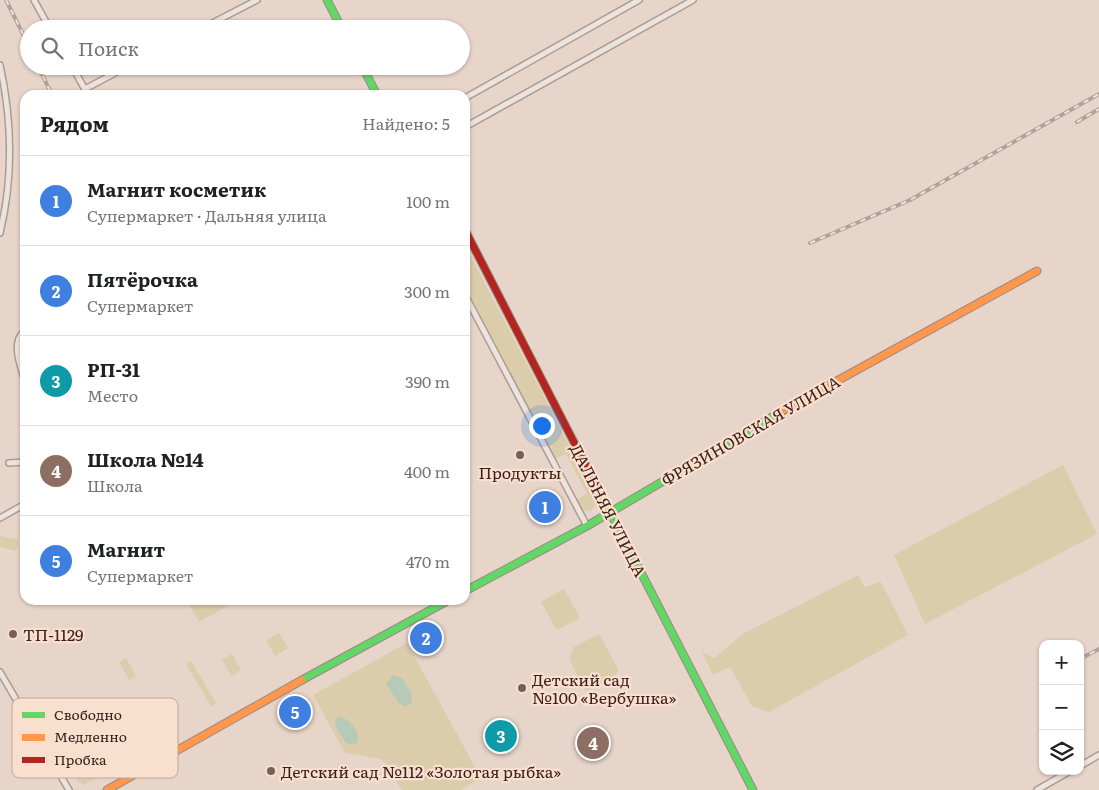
<!DOCTYPE html>
<html lang="ru">
<head>
<meta charset="utf-8">
<style>
  body { margin:0; font-family:Literata,serif; background:#f2f2f2; color:#202124 }
  .controls { position:absolute; right:15px; bottom:15px; display:grid; overflow:hidden; border-radius:10px; box-shadow:0 1px 4px #0004 }
  .controls button { width:45px; height:45px; display:grid; place-items:center; padding:0; border:0; border-bottom:1px solid #e0e0e0; background:#fff; color:#202124; font:25px sans-serif }
  .you { position:absolute; left:541px; top:425px; width:18px; height:18px; margin:-12px; border:4px solid #fff; border-radius:50%; background:#1a73e8; box-shadow:0 0 0 8px #1a73e833 }
  .badge { display:grid; place-items:center; width:32px; height:32px; border-radius:50%; background:#0b8043; color:#fff; font-size:16px; font-weight:700 }
  .pin { position:absolute; translate:-50% -50%; border:2px solid #fff; box-shadow:0 1px 5px #0006 }
  .list { margin:0; padding:0; list-style:none }
  h2 { display:flex; justify-content:space-between; align-items:center; height:65px; margin:0; padding:0 20px; font-size:21px }
  h2 small { font-size:16px; font-weight:400; color:#757577 }
  .list li { display:grid; grid-template-columns:32px 1fr auto; gap:15px; align-items:center; box-sizing:border-box; height:90px; padding:0 20px; border-top:1px solid #e0e0e0 }
  .list b { display:block; font-size:19px; white-space:nowrap }
  .list p { margin:0; font-size:16px; white-space:nowrap; color:#757577 }
  .list em { font-size:16px; font-style:normal; color:#757577 }
  .icon { flex:none; width:28px; height:28px; fill:none; stroke:currentColor; stroke-width:2; stroke-linecap:round; stroke-linejoin:round }
  .map { position:relative; flex:none; width:1099px; height:790px; overflow:hidden }
  .search { position:absolute; background:#fff; box-shadow:0 1px 4px #0004; left:20px; top:20px; width:450px; height:55px; display:flex; align-items:center; gap:12px; box-sizing:border-box; padding:0 18px; border-radius:28px; color:#757577; font-size:19px }
  .panel { position:absolute; background:#fff; box-shadow:0 1px 4px #0004; left:20px; top:90px; width:450px; height:515px; border-radius:15px }
  .map>svg:first-child { display:block }
  .green { fill:#dbccab }
  .water { fill:#b7c9b7 }
  .lines { fill:none; stroke-linecap:round; stroke-linejoin:round }
  .street-casing { stroke:#ac9b94; stroke-width:8 }
  .fast-casing { stroke:#9b8a84; stroke-width:9 }
  .slow-casing { stroke:#9b8a84; stroke-width:9 }
  .jam-casing { stroke:#9b8a84; stroke-width:9 }
  .street { stroke:#ede3dd; stroke-width:5 }
  .fast { stroke:#63d668; stroke-width:7 }
  .slow { stroke:#ff974d; stroke-width:7 }
  .jam { stroke:#b3261e; stroke-width:7 }
  .rail-casing { stroke:#ada29d; stroke-width:4 }
  .rail { stroke:#f9dfce; stroke-width:2; stroke-dasharray:5.5; stroke-linecap:butt }
  .poi-dot { fill:#775f58; stroke:#f9dfce; stroke-width:2 }
  .labels { text-anchor:middle; dominant-baseline:central; stroke-width:4.5; stroke-linejoin:round; paint-order:stroke }
  .street-label { font-size:16px; fill:#3b201b; stroke:#f9dfce }
  .poi-label { font-size:16px; fill:#3b201b; stroke:#f9dfce; text-anchor:start }
  .key { fill:#f9dfce; stroke:#c0a698; stroke-width:1 }
  .key-label { font-size:14px; fill:#3b201b }
</style>
</head>
<body>
<div class="map">
<svg width="1099" height="790" viewBox="0 0 1099 790">
  <rect width="100%" height="100%" fill="#e7d5ca"/>
  <!-- green -->
  <g class="green">
    <polygon points="465,245 596,497 597,504 590,511 581,510 575,500 587,494 566,454 554,459 465,288"/>
    <polygon points="1063,465 1097,534 925,624 894,555"/>
    <polygon points="0,536 19,540 16,551 0,547"/>
    <polygon points="858,575 865,587 881,582 908,635 769,712 752,706 730,667 713,675 702,652 715,658 741,635"/>
    <polygon points="564,589 580,618 557,630 541,602"/>
    <polygon points="200,600 238,600 199,622 190,606"/>
    <polygon points="279,633 288,648 275,656 266,640"/>
    <polygon points="599,634 618,669 615,677 586,691 569,659 574,647"/>
    <polygon points="407,643 481,778 461,790 402,790 382,759 345,753 313,695"/>
    <polygon points="232,654 241,670 232,676 222,660"/>
    <polygon points="126,658 136,676 129,680 119,662"/>
    <polygon points="191,661 216,703 211,706 186,664"/>
    <path d="M83,739C103,743 110,748 120,766L83,785L74,777L59,752Z"/>
  </g>
  <!-- water -->
  <g class="water">
    <polygon points="393,675 402,678 412,695 411,703 405,707 399,703 386,684"/>
    <path d="M340,716C349,720 360,731 358,742L353,745L346,743L336,727L335,720Z"/>
  </g>
  <g class="lines">
    <defs>
      <g id="street">
        <polyline points="34,0 50,29"/>
        <polyline points="201,29 257,0"/>
        <path d="M0,65C12,120 13,179 0,233"/>
        <polyline points="72,66 88,95"/>
        <polyline points="85,89 128,66"/>
        <polyline points="465,98 639,0"/>
        <polyline points="465,127 693,0"/>
        <polyline points="465,295 587,526"/>
        <path d="M25,331C10,341 21,367 25,382"/>
        <polyline points="9,463 25,462"/>
        <polyline points="0,518 25,504"/>
        <polyline points="0,672 69,790"/>
        <polyline points="1080,766 1099,755"/>
        <polyline points="1037,790 1070,771"/>
      </g>
      <g id="fast">
        <polyline points="327,0 342,29"/>
        <polyline points="362,66 377,95"/>
        <polyline points="599,491 753,790"/>
        <polyline points="465,591 587,526 784,410"/>
        <polyline points="302,680 449,600"/>
      </g>
      <g id="slow">
        <polyline points="784,410 1037,271"/>
        <polyline points="107,790 302,680"/>
      </g>
      <polyline id="jam" points="465,230 599,491"/>
    </defs>
    <!-- street casing -->
    <use href="#street" class="street-casing"/>
    <!-- fast casing -->
    <use href="#fast" class="fast-casing"/>
    <!-- slow casing -->
    <use href="#slow" class="slow-casing"/>
    <!-- jam casing -->
    <use href="#jam" class="jam-casing"/>
    <!-- street -->
    <use href="#street" class="street"/>
    <!-- fast -->
    <use href="#fast" class="fast"/>
    <!-- slow -->
    <use href="#slow" class="slow"/>
    <!-- jam -->
    <use href="#jam" class="jam"/>
    <defs>
      <g id="rail">
        <polyline points="6,0 29,46"/>
        <polyline points="38,66 51,93"/>
        <polyline points="1077,122 1099,109"/>
        <polyline points="810,243 910,200 1099,94"/>
        <polyline points="1080,659 1099,649"/>
      </g>
    </defs>
    <!-- rail casing -->
    <use href="#rail" class="rail-casing"/>
    <!-- rail -->
    <use href="#rail" class="rail"/>
  </g>
  <!-- markers -->
  <g class="poi-dot">
    <circle cx="520" cy="455" r="5"/>
    <circle cx="13" cy="634" r="5"/>
    <circle cx="522" cy="688" r="5"/>
    <circle cx="271" cy="771" r="5"/>
  </g>
  <g class="labels">
    <!-- street labels -->
    <g class="street-label">
      <text transform="translate(750 430) rotate(-30)">ФРЯЗИНОВСКАЯ УЛИЦА</text>
      <text transform="translate(609 510) rotate(63)">ДАЛЬНЯЯ УЛИЦА</text>
    </g>
    <!-- poi labels -->
    <g class="poi-label">
      <text x="520" y="472" text-anchor="middle">Продукты</text>
      <text x="23" y="634">ТП-1129</text>
      <text x="532" y="679">Детский сад<tspan x="532" dy="18">№100 «Вербушка»</tspan></text>
      <text x="281" y="771">Детский сад №112 «Золотая рыбка»</text>
    </g>
  </g>
  <!-- legend -->
  <rect x="12" y="698" width="166" height="80" rx="8" class="key"/>
  <rect x="22" y="712" width="23" height="6" fill="#63d668"/>
  <rect x="22" y="734" width="23" height="7" fill="#ff974d"/>
  <rect x="22" y="757" width="23" height="6" fill="#b3261e"/>
  <g class="key-label">
    <text x="54" y="720">Свободно</text>
    <text x="54" y="742">Медленно</text>
    <text x="54" y="765">Пробка</text>
  </g>
</svg>
<div class="controls">
<button>+</button>
<button>−</button>
<button><svg class="icon" aria-label="layers" viewBox="0 0 24 24"><path d="M12 4l9 5-9 5-9-5zM3 14l9 5 9-5"/></svg></button>
</div>
<div class="you"></div>
<div class="pin badge" style="left:545px;top:507px;background:#3f7fe0">1</div>
<div class="pin badge" style="left:426px;top:638px;background:#3f7fe0">2</div>
<div class="pin badge" style="left:501px;top:736px;background:#0f9aa8">3</div>
<div class="pin badge" style="left:593px;top:743px;background:#8d6e63">4</div>
<div class="pin badge" style="left:295px;top:712px;background:#3f7fe0">5</div>
<div class="search"><svg class="icon" aria-label="search" viewBox="0 0 24 24"><circle cx="10" cy="10" r="6"/><path d="M15 15l6 6"/></svg>Поиск</div>
<section class="panel">
<h2>Рядом<small>Найдено: 5</small></h2>
<ul class="list">
<li><span class="badge" style="background:#3f7fe0">1</span><div><b>Магнит косметик</b><p>Супермаркет · Дальняя улица</p></div><em>100 m</em></li>
<li><span class="badge" style="background:#3f7fe0">2</span><div><b>Пятёрочка</b><p>Супермаркет</p></div><em>300 m</em></li>
<li><span class="badge" style="background:#0f9aa8">3</span><div><b>РП-31</b><p>Место</p></div><em>390 m</em></li>
<li><span class="badge" style="background:#8d6e63">4</span><div><b>Школа №14</b><p>Школа</p></div><em>400 m</em></li>
<li><span class="badge" style="background:#3f7fe0">5</span><div><b>Магнит</b><p>Супермаркет</p></div><em>470 m</em></li>
</ul>
</section>
</div>
</body>
</html>
